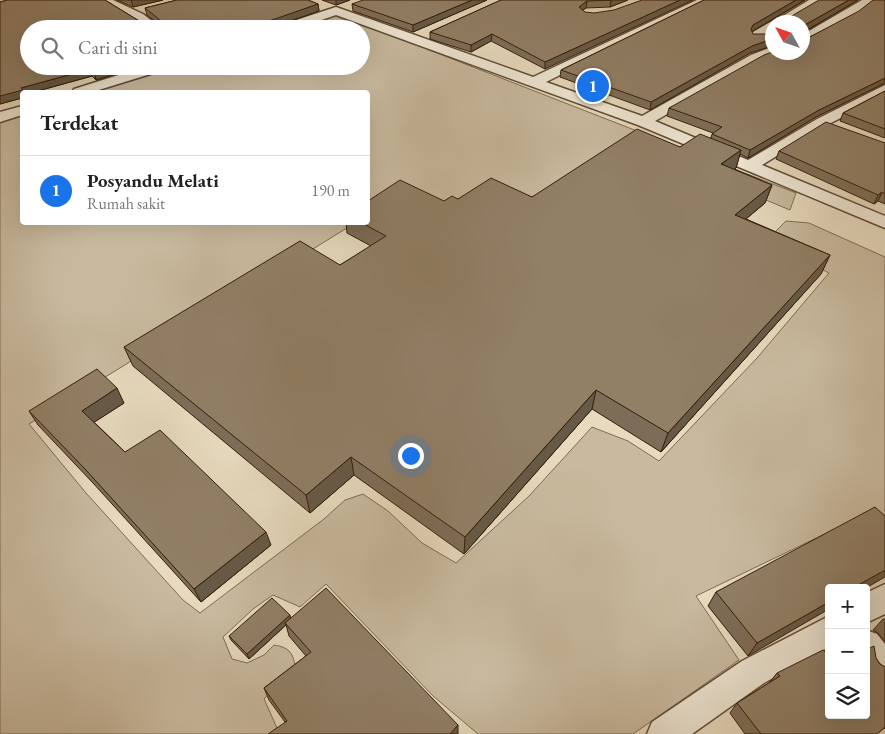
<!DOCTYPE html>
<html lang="id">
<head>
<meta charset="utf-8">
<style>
  body { margin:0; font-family:"EB Garamond",serif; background:#f2f2f2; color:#222 }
  .controls { position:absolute; right:15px; bottom:15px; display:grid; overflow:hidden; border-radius:5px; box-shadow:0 5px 20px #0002 }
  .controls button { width:45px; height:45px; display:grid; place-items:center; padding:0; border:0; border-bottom:1px solid #e0e0e0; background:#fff; color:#222; font:25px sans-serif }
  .compass { position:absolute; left:765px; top:15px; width:45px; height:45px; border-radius:50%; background:#fff; box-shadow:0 5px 20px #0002; rotate:310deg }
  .you { position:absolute; left:410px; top:455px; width:18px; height:18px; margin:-12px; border:4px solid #fff; border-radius:50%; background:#1a73e8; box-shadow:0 0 0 8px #1a73e833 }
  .badge { display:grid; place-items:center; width:32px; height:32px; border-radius:50%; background:#1a73e8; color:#fff; font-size:16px; font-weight:700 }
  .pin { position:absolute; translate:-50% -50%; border:2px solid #fff; box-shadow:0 1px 5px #0006 }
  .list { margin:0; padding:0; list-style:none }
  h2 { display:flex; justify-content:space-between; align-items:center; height:65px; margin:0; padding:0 20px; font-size:21px }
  h2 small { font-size:16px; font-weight:400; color:#767676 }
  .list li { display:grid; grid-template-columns:32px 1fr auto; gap:15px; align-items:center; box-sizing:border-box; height:70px; padding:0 20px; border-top:1px solid #e0e0e0 }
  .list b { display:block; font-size:19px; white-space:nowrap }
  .list p { margin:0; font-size:16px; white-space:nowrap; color:#767676 }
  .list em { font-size:16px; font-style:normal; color:#767676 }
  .icon { flex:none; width:28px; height:28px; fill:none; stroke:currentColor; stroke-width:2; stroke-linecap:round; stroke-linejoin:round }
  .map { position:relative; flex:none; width:885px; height:734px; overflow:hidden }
  .search { position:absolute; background:#fff; box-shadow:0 5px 20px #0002; left:20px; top:20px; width:350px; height:55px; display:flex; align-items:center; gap:12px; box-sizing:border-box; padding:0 18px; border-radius:28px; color:#767676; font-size:19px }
  .panel { position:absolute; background:#fff; box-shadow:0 5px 20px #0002; left:20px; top:90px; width:350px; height:135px; border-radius:5px }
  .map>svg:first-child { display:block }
  .green { fill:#c9ba9f; stroke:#7e6c53 }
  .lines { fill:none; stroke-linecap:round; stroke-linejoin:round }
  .street-casing { stroke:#614c35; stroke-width:3 }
  .street { fill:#efe7d5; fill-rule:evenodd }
  .wall { fill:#7d6d58; stroke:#341d07 }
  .shaded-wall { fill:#665947; stroke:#341d07 }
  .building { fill:#917f66; stroke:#341d07 }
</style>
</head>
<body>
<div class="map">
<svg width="885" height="734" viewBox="0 0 885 734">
  <rect width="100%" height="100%" fill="#e7dabe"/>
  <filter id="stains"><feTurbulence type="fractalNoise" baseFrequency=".004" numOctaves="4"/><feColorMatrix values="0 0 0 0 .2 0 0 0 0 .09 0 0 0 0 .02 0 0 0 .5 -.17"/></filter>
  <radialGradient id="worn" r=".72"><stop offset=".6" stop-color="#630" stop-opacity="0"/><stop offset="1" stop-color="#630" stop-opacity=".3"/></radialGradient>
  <!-- green -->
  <g class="green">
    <polygon points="332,15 396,37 796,193 790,210 670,160 528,208 368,214 368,92 82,92 168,66 361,66 361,29 290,29"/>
    <path d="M22,111V222L355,223L29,424L86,493L183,600L200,613L324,519L345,500L363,494L388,511L422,543L456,563L529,496L592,427L628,441L659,461L757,358L829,273L778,247L771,236L786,221L809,223L885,257V536L862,516L696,596L739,660L633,734H478L433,696L326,584L300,607L273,595L253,609L223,637L232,659L247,663L264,655L274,645C288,647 293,652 295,666L264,699L277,728L271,734H0V119Z"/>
  </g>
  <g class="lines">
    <defs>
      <g id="street">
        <polygon points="98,0 113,0 143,14 162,29 147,29"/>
        <polygon points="697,0 712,0 546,82 642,116 751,55 772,47 772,52 778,52 777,54 761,61 655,121 748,160 817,119 885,85 885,95 827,125 762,165 885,216 885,228 638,125 336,15 295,29 276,29 278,26 336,7 533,77"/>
        <polygon points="809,0 824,0 787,22 773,22"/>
        <polygon points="862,0 876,0 855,16 802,45 802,35"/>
        <polygon points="147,66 169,66 167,69 92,92 72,92 74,89"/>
        <polygon points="22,106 22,115 0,122 0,112"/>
        <polygon points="885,584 885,614 866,623 866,593"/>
        <polygon points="829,616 829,647 764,683 692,734 647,734 652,722 742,661"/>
        <path d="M866,630L877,634L885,644V683C859,672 866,654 866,630Z"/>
      </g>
    </defs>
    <!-- street casing -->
    <use href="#street" class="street-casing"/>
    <!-- street -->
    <use href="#street" class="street"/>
  </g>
  <!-- wall -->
  <g class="wall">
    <polygon points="8,0 105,0 144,24 159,24 147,15 145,8 177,0 308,0 318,4 319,11 267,29 29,29 29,66 142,66 96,80 92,76 34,92 22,92 22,98 0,104 0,2"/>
    <polygon points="117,0 163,0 133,7"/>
    <polygon points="322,0 350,0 336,5"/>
    <polygon points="487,0 413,32 353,11 352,4"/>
    <polygon points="501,0 628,0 610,7 586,8 583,10 545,69 491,41 471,52 430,39 430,32"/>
    <polygon points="704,0 805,0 777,17 790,17 858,0 804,32 804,40 885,0 885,83 816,117 748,158 740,154 736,168 734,169 772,185 765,203 746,219 830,255 821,274 661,452 592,409 464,554 354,475 310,513 133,366 124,347 340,265 371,246 347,233 346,222 368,222 444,201 458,199 532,197 680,147 711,138 712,134 713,133 667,116 669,108 802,52 802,22 774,22 776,18 752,32 750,53 650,110 560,77 561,70"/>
    <polygon points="885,91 885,138 840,121 843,113"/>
    <polygon points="885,143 885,204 878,201 874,204 776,159 779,151"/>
    <polygon points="124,403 94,422 125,452 271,545 201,602 93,483 38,425 29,411"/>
    <polygon points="885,516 748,656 708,606 716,592"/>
    <polygon points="291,618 458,725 285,722 269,700 264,688 306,656 289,636 286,625 249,659 231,640 229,636"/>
    <polygon points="883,619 885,619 885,642 878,633 873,630"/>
    <polygon points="876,658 880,664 885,667 885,729 884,728 877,734 745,734 730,713 737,703 769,683 777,673 829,715"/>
  </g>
  <!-- shaded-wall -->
  <g class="shaded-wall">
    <polygon points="131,0 163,0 133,7"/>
    <polygon points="336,0 350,0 336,5"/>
    <polygon points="472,0 487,0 413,32 413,25"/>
    <polygon points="611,0 628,0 610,7"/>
    <polygon points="680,0 693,0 545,69 545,62"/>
    <polygon points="796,0 805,0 751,32 751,29 753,25"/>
    <polygon points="849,0 858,0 802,33 803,26"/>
    <polygon points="587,1 586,8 578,13 579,7"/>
    <polygon points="318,4 319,11 276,26 267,29 242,29"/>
    <polygon points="492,34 491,41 471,52 471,45"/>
    <polygon points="772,39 772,46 750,53 650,110 651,102 752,46"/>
    <polygon points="115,66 142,66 96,80 94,72"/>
    <polygon points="90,69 92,76 34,92 22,92 22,98 0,104 0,96 21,88"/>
    <polygon points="885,78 885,83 816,117 748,158 750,150 819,110"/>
    <polygon points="741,150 736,168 716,182 721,164"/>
    <polygon points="772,185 765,203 729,233 735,215"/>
    <polygon points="882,192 878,201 874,204 878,195"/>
    <polygon points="830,255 821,274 661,452 668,433"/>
    <polygon points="117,388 124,403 90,425 82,411"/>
    <polygon points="596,390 592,409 464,554 465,537"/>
    <polygon points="351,457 354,475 310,513 306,495"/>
    <polygon points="266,532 271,545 201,602 194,589"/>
    <polygon points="885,570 885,577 866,588 853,588"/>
    <polygon points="829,602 829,609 748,656 757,643"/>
    <polygon points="290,615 291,620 285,623 286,625 249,659 247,654"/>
    <polygon points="458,725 458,734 450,734"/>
  </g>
  <!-- building -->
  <g class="building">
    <polygon points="8,0 105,0 144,24 160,24 161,21 145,8 177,0 308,0 318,4 275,19 242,29 29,29 29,66 115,66 94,72 90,69 21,88 23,90 0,96 0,2"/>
    <polygon points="363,0 472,0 413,25 352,4"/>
    <polygon points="501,0 612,0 587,1 579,7 585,12 594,13 614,10 642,0 680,0 545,62 492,34 471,45 430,32"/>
    <polygon points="704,0 796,0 753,25 751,29 753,34 765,34 772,29 772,39 752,46 651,102 561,70"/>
    <polygon points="819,0 849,0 803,26 804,40 859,11 873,0 885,0 885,78 819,110 750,150 712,134 722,127 669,108 764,55 772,52 802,52 802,22 776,22 776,17 790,17"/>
    <polygon points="885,91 885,129 843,113"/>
    <polygon points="826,122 885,143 885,194 882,192 878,195 779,151"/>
    <polygon points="637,129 680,147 700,134 741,150 721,164 772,185 735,215 830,255 668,433 596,390 465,537 351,457 306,495 124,347 300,241 340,265 386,236 360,222 368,222 368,201 400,180 444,201 452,196 458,199 491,178 532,197"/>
    <polygon points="97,369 117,388 82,411 125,452 160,430 266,532 194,589 85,469 29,411"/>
    <polygon points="875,507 885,516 885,570 853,588 829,588 829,602 757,643 716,592"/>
    <polygon points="326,588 458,725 450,734 268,734 287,721 264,688 311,652 285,623"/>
    <polygon points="272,598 290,615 247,654 229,636"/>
    <polygon points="874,646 876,658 880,664 885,667 885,727 877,734 761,734 737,703 780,676 777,673 823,650 829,655 829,715 866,715 866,650"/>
  </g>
  <rect width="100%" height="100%" filter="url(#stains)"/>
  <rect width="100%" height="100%" fill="url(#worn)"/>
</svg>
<div class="controls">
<button>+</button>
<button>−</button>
<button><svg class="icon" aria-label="layers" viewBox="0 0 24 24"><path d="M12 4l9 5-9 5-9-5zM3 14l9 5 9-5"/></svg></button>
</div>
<svg class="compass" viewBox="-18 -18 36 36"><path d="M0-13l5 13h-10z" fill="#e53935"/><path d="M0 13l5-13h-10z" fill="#767676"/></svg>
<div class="you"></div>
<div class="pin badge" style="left:593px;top:86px">1</div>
<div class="search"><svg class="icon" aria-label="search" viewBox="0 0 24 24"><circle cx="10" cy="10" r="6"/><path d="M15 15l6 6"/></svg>Cari di sini</div>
<section class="panel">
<h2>Terdekat<small></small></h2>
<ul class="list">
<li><span class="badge">1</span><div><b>Posyandu Melati</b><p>Rumah sakit</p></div><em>190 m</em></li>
</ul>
</section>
</div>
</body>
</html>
